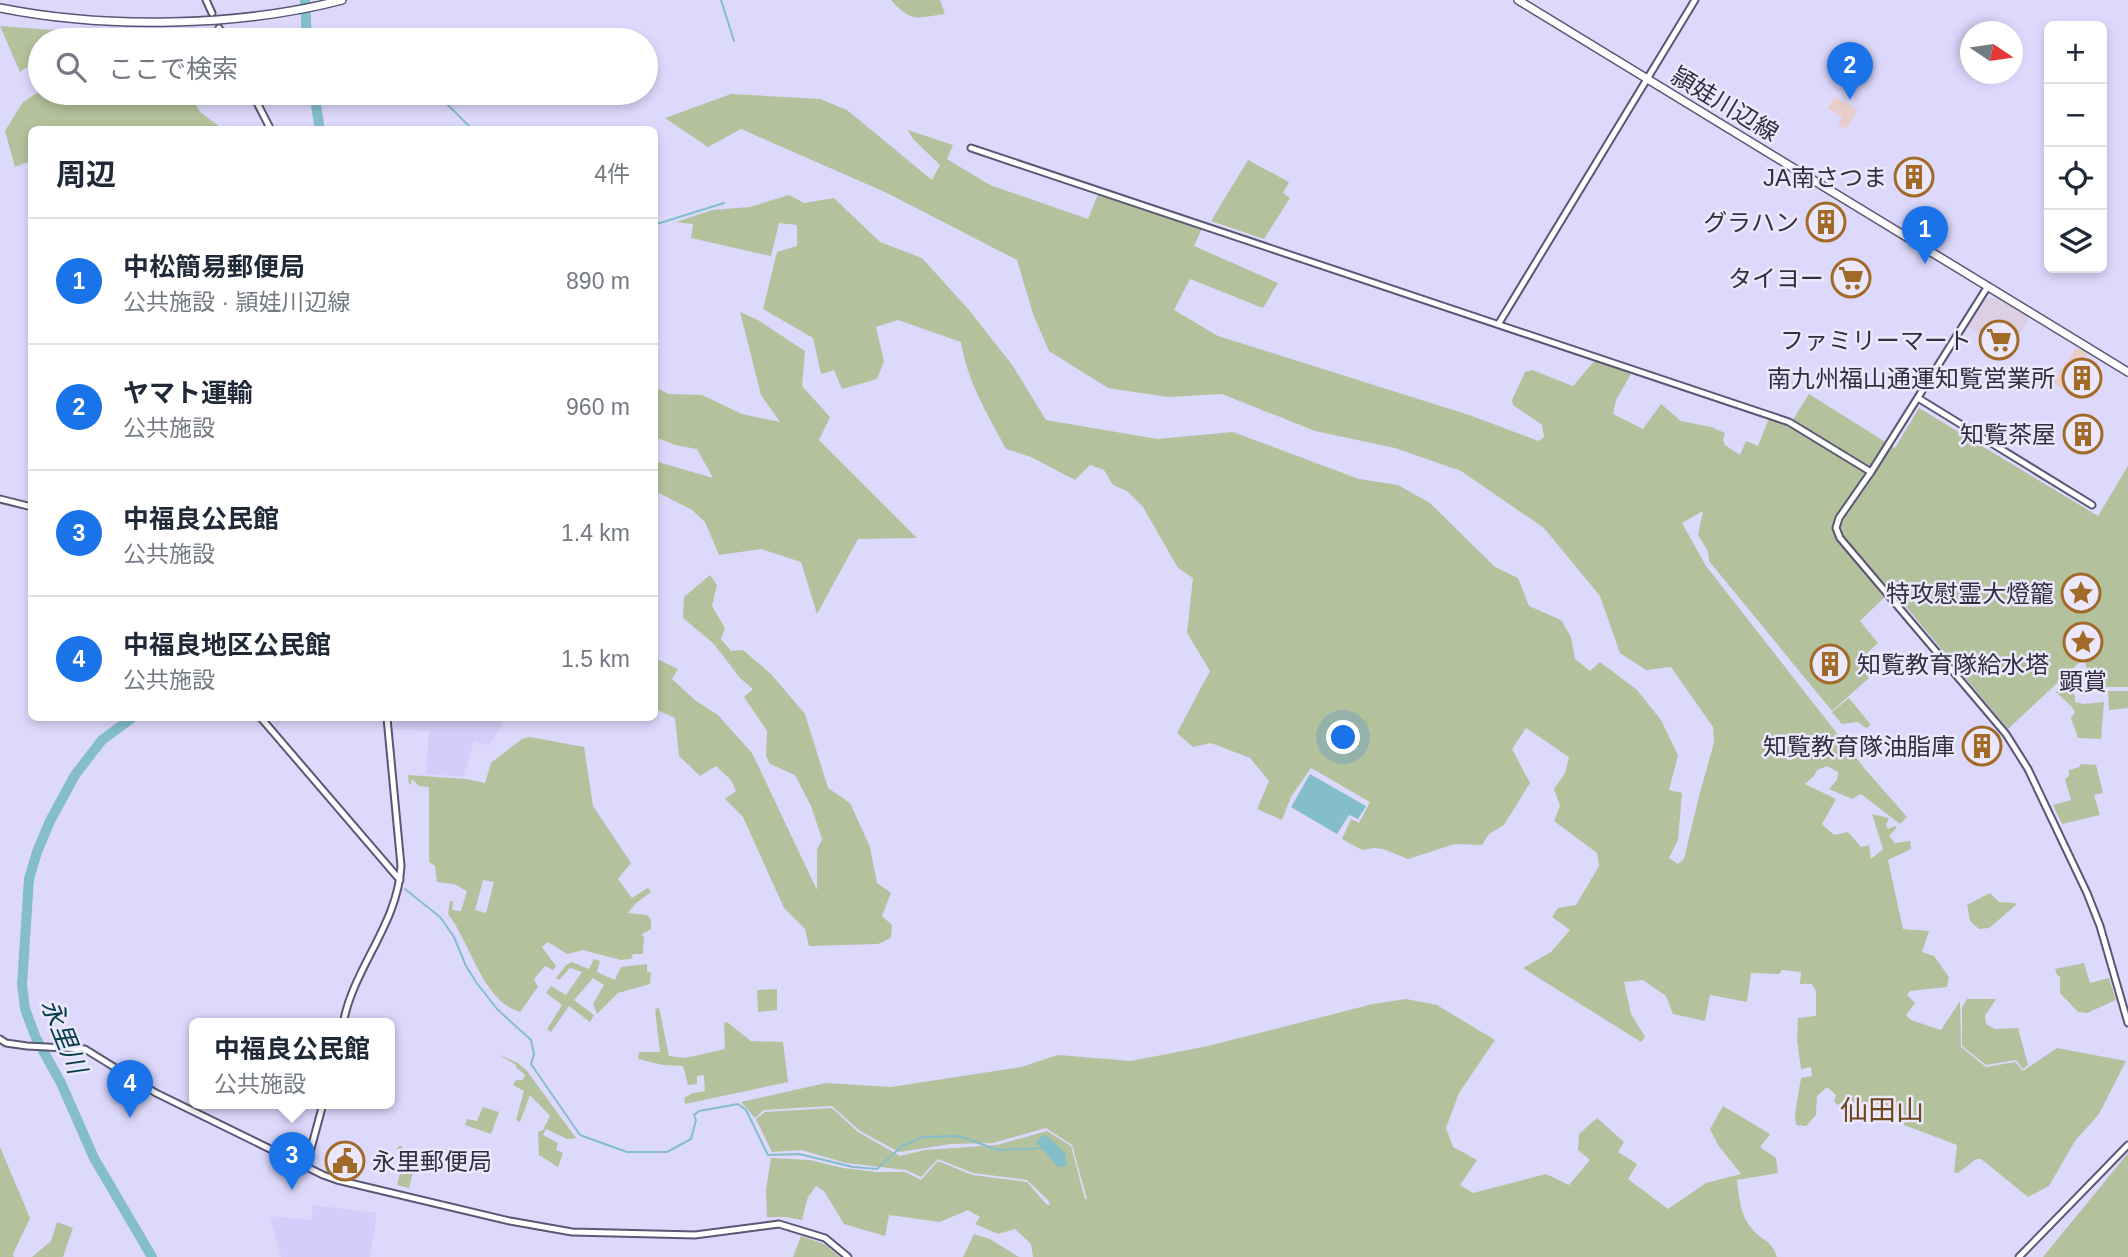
<!DOCTYPE html>
<html lang="ja">
<head>
<meta charset="utf-8">
<style>
  body { margin:0; font-family:Helvetica,"Noto Sans JP",sans-serif; background:#f6f6f7; color:#1f2937 }
  .controls { position:absolute; right:21px; top:21px; display:grid; overflow:hidden; border-radius:10px; box-shadow:0 4px 10px #0003 }
  .controls button { width:63px; height:63px; display:grid; place-items:center; padding:0; border:0; border-bottom:2px solid #e0e1e3; background:#fff; color:#1f2937; font:35px sans-serif }
  .compass { position:absolute; left:1960px; top:21px; width:63px; height:63px; border-radius:50%; background:#fff; box-shadow:0 4px 10px #0003; rotate:103deg }
  .you { position:absolute; left:1344px; top:738px; width:24px; height:24px; margin:-18px; border:5px solid #fff; border-radius:50%; background:#1a73e8; box-shadow:0 0 0 10px #1a73e833 }
  .badge { display:grid; place-items:center; width:46px; height:46px; border-radius:50%; background:#1a73e8; color:#fff; font-size:23px; font-weight:700 }
  .pin { position:absolute; translate:-50% -58px; filter:drop-shadow(0 2px 4px #0008) }
  .pin::after { content:''; position:absolute; top:37px; width:24px; height:21px; background:inherit; clip-path:polygon(0 0,100% 0,50% 100%) }
  .popup { position:absolute; left:189px; top:1018px; width:206px; height:91px; box-sizing:border-box; display:grid; place-content:center; border-radius:10px; background:#fff; filter:drop-shadow(0 2px 5px #0005); font-size:23px; white-space:nowrap; color:#747a83 }
  .popup b { font-size:26px; color:#1f2937 }
  .popup::after { content:''; position:absolute; left:50%; top:100%; margin-left:-14px; border:14px solid transparent; border-top-color:#fff }
  .list { margin:0; padding:0; list-style:none }
  h2 { display:flex; justify-content:space-between; align-items:center; height:91px; margin:0; padding:0 28px; font-size:30px }
  h2 small { font-size:23px; font-weight:400; color:#747a83 }
  .list li { display:grid; grid-template-columns:46px 1fr auto; gap:21px; align-items:center; box-sizing:border-box; height:126px; padding:0 28px; border-top:2px solid #e0e1e3 }
  .list b { display:block; font-size:26px; white-space:nowrap }
  .list p { margin:0; font-size:23px; white-space:nowrap; color:#747a83 }
  .list em { font-size:23px; font-style:normal; color:#747a83 }
  .icon { flex:none; width:38px; height:38px; fill:none; stroke:currentColor; stroke-width:2; stroke-linecap:round; stroke-linejoin:round }
  .map { position:relative; flex:none; width:2128px; height:1257px; overflow:hidden }
  .search { position:absolute; background:#fff; box-shadow:0 4px 10px #0003; left:28px; top:28px; width:630px; height:77px; display:flex; align-items:center; gap:18px; box-sizing:border-box; padding:0 24px; border-radius:38px; color:#747a83; font-size:26px }
  .panel { position:absolute; background:#fff; box-shadow:0 4px 10px #0003; left:28px; top:126px; width:630px; height:595px; border-radius:10px }
  .map>svg:first-child { display:block }
  .commercial { fill:#dbcfe3 }
  .industrial { fill:#e8cdc9 }
  .built { fill:#d3cef9 }
  .green { fill:#b3c19c; fill-rule:evenodd }
  .water { fill:#83bec9 }
  .lines { fill:none; stroke-linecap:round; stroke-linejoin:round }
  .stream { stroke:#83bec9; stroke-width:2 }
  .river { stroke:#83bec9; stroke-width:10 }
  .tertiary-casing { stroke:#5a5674; stroke-width:9 }
  .primary-casing { stroke:#5a5674; stroke-width:10 }
  .tertiary { stroke:#fff; stroke-width:5 }
  .primary { stroke:#fff; stroke-width:7 }
  .labels { text-anchor:middle; dominant-baseline:central; stroke-width:5; stroke-linejoin:round; paint-order:stroke }
  .street-label { font-size:24px; fill:#312f3d; stroke:#ebe8fe }
  .poi-label { font-size:24px; fill:#312f3d; stroke:#ebe8fe; text-anchor:end }
  .water-label { font-size:26px; font-style:italic; fill:#084049; stroke:#ebe8fe }
  .quarter-label { font-size:28px; fill:#6f471a; stroke:#ebe8fe }
</style>
</head>
<body>
<div class="map">
<svg width="2128" height="1257" viewBox="0 0 2128 1257">
  <rect width="100%" height="100%" fill="#ddd9fd"/>
  <!-- commercial -->
  <polygon class="commercial" points="1989,298 1998,298 2030,318 2008,352 1967,327 1984,300"/>
  <!-- industrial -->
  <g class="industrial">
    <polygon points="1835,97 1858,110 1846,129 1838,125 1842,117 1828,108"/>
    <polygon points="2080,348 2088,353 2064,390 2053,382 2075,349"/>
  </g>
  <!-- built -->
  <g class="built">
    <polygon points="392,718 501,718 502,725 489,746 474,741 464,777 426,774 429,731 393,729"/>
    <polygon points="313,1205 377,1213 370,1257 281,1257 270,1216 311,1220"/>
  </g>
  <!-- green -->
  <g class="green">
    <path d="M891,0H940L945,14C916,18 912,23 891,0Z"/>
    <polygon points="0,26 185,40 40,40 40,64 37,60 20,72"/>
    <polygon points="40,91 189,93 200,112 223,129 32,130 31,161 15,167 5,131 23,102"/>
    <path d="M731,94L820,99L847,110L932,180L940,165L913,139L908,130L953,145L947,159L990,185L1088,219L1098,194L1202,228L1194,246L1278,283L1263,308L1190,279L1174,310L1218,336L1469,415L1539,441L1544,437L1542,425L1513,405L1512,400L1525,372L1532,370L1573,386L1595,360L1631,374L1616,400L1613,414L1643,429L1661,404L1681,421L1711,427L1725,433L1723,440L1725,445L1740,455L1746,441L1758,446L1769,418L1789,426L1809,394L1895,448L1919,408L2098,516L2128,466V687H2106L2105,682H2098L2086,667V662L2083,659L2008,729L1892,590L1860,621L1878,643L1856,663L1869,678L1832,711L1709,561L1708,551L1698,535L1703,511L1682,523L1706,566L1865,769L1907,817L1900,824L1861,794L1852,799L1829,789L1837,780L1838,772L1827,766L1817,770L1814,776L1805,784L1836,799L1822,824L1834,835L1848,832L1861,847L1869,845L1871,859L1883,849L1872,814L1889,818L1886,825L1888,829L1895,826L1897,827L1889,836L1895,843L1910,841L1911,849L1888,860L1903,929L1929,931L1922,952L1934,956L1949,977L1947,987L1910,991L1907,995L1915,1003L1906,1015L1911,1020L1941,1030L1960,1001L1961,1047L1986,1067L2015,1062L2023,1071L2057,1048L2126,1061L2099,1114L2075,1141L2049,1186L2028,1197L1981,1159H1976L1958,1173L1954,1172L1957,1145L1904,1125L1905,1115L1870,1101L1861,1110L1849,1097L1838,1105L1834,1101L1836,1095L1827,1087L1817,1096L1816,1115L1806,1126L1796,1125L1795,1114L1801,1078L1812,1076L1811,1067L1801,1069L1797,1040L1798,1018L1816,1016V991L1812,984H1800L1801,972L1782,970L1779,974L1751,973L1747,1002L1710,995L1705,1021L1673,1014L1666,996L1643,980L1624,982L1631,1014L1645,1037L1641,1042L1523,968L1551,952L1570,930L1552,917L1558,908L1576,905L1599,866L1597,853L1554,821L1560,806L1554,789L1565,773L1569,757L1526,728L1512,749L1530,783L1504,825L1489,834L1482,845L1455,844L1408,859L1383,849L1374,848L1362,850L1342,839L1351,819L1359,823L1370,802L1311,768L1291,797L1282,820L1257,809L1269,781L1250,758L1211,743L1193,747L1177,733L1210,671L1187,633L1193,578L1178,568L1143,507L1127,491L1113,485L1104,470L1090,465L1075,480L1031,457L1006,449C988,415 967,381 961,342L898,320L876,327L884,361L877,379L842,389L834,370L821,374L813,338L763,309L777,252L797,246V225L779,223L771,256L691,238L693,224L676,222L712,210L750,207L789,195L804,203L834,198L880,242L922,258L969,310L1013,366L1046,420L1157,439L1233,432L1359,479L1398,485L1430,503L1495,567L1518,578L1529,606L1561,620L1571,637L1575,659L1590,671L1600,662L1637,690L1661,720L1678,755L1669,790L1682,793L1678,840L1669,858L1678,864L1684,859L1699,796L1714,743L1713,727L1671,667L1646,670L1620,653L1600,596L1544,528L1461,471L1395,448L1315,431L1222,394L1168,397L1108,388L1049,351L1033,314L1017,260L887,193L741,129L708,147L665,118Z"/>
    <polygon points="1248,160 1289,182 1283,193 1290,198 1264,239 1211,221"/>
    <polygon points="740,312 758,320 805,351 802,386 830,417 819,440 917,538 858,539 817,614 801,562 761,549 719,555 705,522 692,510 655,491 655,461 713,478 697,449 675,445 655,437 655,387 669,394 702,395 742,414 780,422 761,395"/>
    <polygon points="710,575 717,585 712,606 725,628 721,639 731,651 743,650 772,675 805,714 828,788 850,803 870,847 877,883 891,893 882,916 892,925 891,938 878,944 809,946 805,929 784,908 743,817 725,799 736,791 731,780 716,766 700,776 679,756 675,718 655,709 655,658 678,669 672,679 696,701 718,715 752,753 817,890 817,850 822,839 811,806 795,775 770,764 766,756 767,731 744,697 753,689 740,678 714,644 683,618 684,597"/>
    <polygon points="2067,682 2075,696 2075,702 2083,704 2104,702 2101,739 2078,738 2071,718 2075,712 2072,707 2056,692"/>
    <polygon points="2108,691 2128,691 2128,708 2109,710"/>
    <polygon points="1849,698 1871,725 1866,728 1858,722 1842,724 1832,712"/>
    <path d="M530,737L584,747L593,806L631,863L618,879L632,898L648,888L651,892L636,903L628,913L647,915L651,920V929L641,935L644,937L643,954H633L631,959L621,960L583,950L567,954L548,942L542,947L556,966L553,970L545,966L534,979L538,987L520,1012C483,1002 470,942 448,914L450,901H453L452,910L461,911L467,891L454,884L437,882L435,866L429,862V787L419,786L412,779L411,784L409,785L408,775L466,779L485,783L491,763L522,739ZM483,880L494,882L486,913L475,910Z"/>
    <polygon points="2081,764 2096,765 2103,793 2094,795 2100,815 2062,824 2053,805 2071,800 2065,779 2069,776 2069,770 2079,767"/>
    <polygon points="1990,893 1999,902 2015,903 2016,905 1989,928 1979,929 1970,921 1967,905"/>
    <polygon points="594,959 600,961 597,972 615,980 621,967 647,964 647,971 651,973 650,984 618,993 597,1014 593,1004 604,985 593,978 574,1000 594,1015 590,1022 569,1006 551,1032 547,1029 562,1005 546,993 551,986 566,995 582,972 570,968 559,980 556,978 566,965 572,962 589,969"/>
    <polygon points="2084,963 2090,983 2109,978 2116,1000 2087,1013 2078,1012 2060,993 2060,977 2057,975 2055,969"/>
    <polygon points="777,989 777,1010 758,1012 757,990"/>
    <path d="M1406,999L1437,1005L1495,1040L1459,1093L1446,1128L1453,1147L1477,1160L1460,1185L1473,1193L1546,1174L1569,1185L1590,1160L1578,1150L1579,1134L1597,1118L1624,1142L1618,1152L1637,1164L1628,1179L1668,1209L1706,1183L1741,1174L1718,1145L1710,1129L1723,1106L1770,1134L1760,1147L1776,1158L1778,1173L1737,1180C1739,1197 1740,1215 1752,1229C1762,1241 1771,1239 1777,1257H1033L1031,1244L1015,1229L998,1234L975,1224L980,1217L968,1210L940,1222L889,1215L885,1236L844,1224L824,1191L816,1186L808,1197L802,1220L785,1217H767L766,1189L771,1158L810,1160L843,1168L877,1172H905L921,1180L938,1161L972,1175L1027,1182L1047,1205H1050L1048,1200L1027,1180L973,1173L938,1159L921,1177L906,1170L846,1163L801,1150L772,1152L756,1119L765,1112L832,1108L858,1132L900,1156L925,1150L997,1145L1047,1131L1071,1146L1085,1199H1087L1072,1145L1046,1128L993,1143L951,1144L899,1152L860,1131L832,1106L764,1110L755,1118L741,1102L826,1083L891,1087L1021,1067L1058,1055L1131,1061L1208,1046L1373,1004Z"/>
    <polygon points="1967,999 1996,999 1985,1016 1986,1024 1995,1029 2018,1028 2028,1065 2023,1069 2016,1060 1986,1065 1962,1046 1962,1007"/>
    <polygon points="659,1008 669,1056 685,1058 725,1049 724,1023 727,1022 751,1041 783,1042 788,1082 685,1104 684,1098 693,1093 705,1091 704,1075 697,1076 697,1084 688,1085 683,1066 663,1065 638,1059 639,1052 660,1052 655,1009"/>
    <polygon points="498,1054 518,1063 527,1071 576,1138 567,1139 546,1129 543,1135 558,1143 556,1150 563,1153 558,1167 539,1155 538,1132 543,1130 550,1116 530,1095 520,1122 516,1120 524,1091 513,1085 516,1080 523,1080 525,1075 516,1067 516,1065"/>
    <polygon points="483,1107 499,1112 491,1134 465,1125 467,1119 477,1121"/>
    <polygon points="400,1145 408,1154 417,1157 409,1188 397,1185 404,1159 397,1149"/>
    <polygon points="0,1147 30,1218 13,1254 14,1257 0,1257"/>
    <polygon points="2128,1153 2128,1257 2043,1257"/>
    <polygon points="57,1222 73,1228 63,1257 32,1257 51,1241"/>
    <polygon points="974,1234 990,1239 1019,1257 963,1257"/>
    <polygon points="801,1236 824,1244 840,1257 793,1257"/>
  </g>
  <!-- water -->
  <g class="water">
    <polygon points="1310,774 1366,806 1358,819 1349,815 1337,834 1291,807"/>
    <polygon points="1045,1134 1065,1153 1067,1166 1058,1167 1036,1142"/>
  </g>
  <g class="lines">
    <!-- stream -->
    <g class="stream">
      <polyline points="721,0 734,41"/>
      <polyline points="423,93 448,105 473,130"/>
      <polyline points="654,222 660,223 724,203"/>
      <polyline points="405,889 440,917 454,937 466,966 476,982 497,1009 531,1040 534,1054 531,1064 580,1135 627,1152 667,1152 691,1139 696,1120 694,1115 699,1111 738,1104 746,1110 768,1155 799,1154 853,1167 877,1169 902,1146 923,1137 959,1136 998,1150 1043,1148"/>
    </g>
    <!-- river -->
    <g class="river">
      <polyline points="305,0 307,40"/>
      <polyline points="314,93 320,130"/>
      <polyline points="132,718 102,740 75,775 50,821 37,852 29,879 22,984 25,1009 36,1038 61,1083 94,1158 152,1257"/>
    </g>
    <defs>
      <g id="tertiary">
        <polyline points="206,0 212,13"/>
        <polyline points="219,28 226,40"/>
        <polyline points="252,93 271,130"/>
        <polyline points="971,148 1789,422 1871,472"/>
        <polyline points="1988,286 1871,472 1839,518 1836,528 1840,538 2006,734 2028,769 2087,893 2100,926 2128,1023"/>
        <polyline points="1499,323 1695,0"/>
        <polyline points="1918,398 2092,505"/>
        <polyline points="0,499 32,507"/>
        <polyline points="261,718 400,880"/>
        <path d="M343,1024C353,968 398,924 401,866L387,718"/>
        <polyline points="0,1039 6,1043 27,1046 85,1049 156,1093 323,1175 337,1180 510,1221 572,1232 695,1235 779,1224 825,1238 848,1257"/>
        <polyline points="306,1167 323,1104"/>
        <polyline points="2019,1257 2128,1145"/>
      </g>
      <g id="primary">
        <polyline points="1518,0 2128,372"/>
        <path d="M0,8C104,29 239,27 342,0"/>
      </g>
    </defs>
    <!-- tertiary casing -->
    <use href="#tertiary" class="tertiary-casing"/>
    <!-- primary casing -->
    <use href="#primary" class="primary-casing"/>
    <!-- tertiary -->
    <use href="#tertiary" class="tertiary"/>
    <!-- primary -->
    <use href="#primary" class="primary"/>
  </g>
  <!-- icons -->
  <defs>
    <symbol id="building-ring" viewBox="-11 -11 22 22"><circle r="9.5" fill="#ebe8fe" stroke="#a26a27" stroke-width="1.5"/><path d="M-4-6H4V6H1V3H-1V6H-4ZM-2.5-4.3h1.7v1.8h-1.7ZM.8-4.3h1.7v1.8H.8ZM-2.5-1h1.7V.8h-1.7ZM.8-1h1.7V.8H.8Z" fill="#a26a27"/></symbol>
    <symbol id="supermarket-ring" viewBox="-11 -11 22 22"><circle r="9.5" fill="#ebe8fe" stroke="#a26a27" stroke-width="1.5"/><path d="M-6-5.5h2.5l.6 2H6L4.5 2H-2.5L-4.4-4H-6ZM-1.5 3.2a1.3 1.3 0 1 0 .1 0ZM3 3.2a1.3 1.3 0 1 0 .1 0Z" fill="#a26a27"/></symbol>
    <symbol id="sight-ring" viewBox="-11 -11 22 22"><circle r="9.5" fill="#ebe8fe" stroke="#a26a27" stroke-width="1.5"/><path d="M0-6L1.8-2.2L6-1.7L2.9 1.2L3.7 5.4L0 3.3L-3.7 5.4L-2.9 1.2L-6-1.7L-1.8-2.2Z" fill="#a26a27"/></symbol>
    <symbol id="civic-ring" viewBox="-11 -11 22 22"><circle r="9.5" fill="#ebe8fe" stroke="#a26a27" stroke-width="1.5"/><path d="M-.6-6.5H3V-4.5H.6V-3L4-1V1h2V6H-6V1h2V-1L-.6-3ZM-1.2 2.5V6h2.4V2.5Z" fill="#a26a27"/></symbol>
  </defs>
  <g fill-rule="evenodd">
    <use href="#building-ring" x="1892" y="155" width="44" height="44"/>
    <use href="#building-ring" x="1804" y="200" width="44" height="44"/>
    <use href="#supermarket-ring" x="1829" y="256" width="44" height="44"/>
    <use href="#supermarket-ring" x="1977" y="318" width="44" height="44"/>
    <use href="#building-ring" x="2060" y="356" width="44" height="44"/>
    <use href="#building-ring" x="2061" y="412" width="44" height="44"/>
    <use href="#sight-ring" x="2059" y="571" width="44" height="44"/>
    <use href="#sight-ring" x="2061" y="620" width="44" height="44"/>
    <use href="#building-ring" x="1808" y="642" width="44" height="44"/>
    <use href="#building-ring" x="1960" y="724" width="44" height="44"/>
    <use href="#civic-ring" x="323" y="1139" width="44" height="44"/>
  </g>
  <g class="labels">
    <!-- street labels -->
    <g class="street-label">
      <text transform="translate(1725 104) rotate(31)">頴娃川辺線</text>
    </g>
    <!-- poi labels -->
    <g class="poi-label">
      <text x="1887" y="177">JA南さつま</text>
      <text x="1799" y="222">グラハン</text>
      <text x="1824" y="278">タイヨー</text>
      <text x="1972" y="340">ファミリーマート</text>
      <text x="2055" y="378">南九州福山通運知覧営業所</text>
      <text x="2056" y="434">知覧茶屋</text>
      <text x="2054" y="593">特攻慰霊大燈籠</text>
      <text x="1857" y="664" text-anchor="start">知覧教育隊給水塔</text>
      <text x="2083" y="681" text-anchor="middle">顕賞</text>
      <text x="1955" y="746">知覧教育隊油脂庫</text>
      <text x="372" y="1161" text-anchor="start">永里郵便局</text>
    </g>
    <!-- water labels -->
    <g class="water-label">
      <text transform="translate(64 1036) rotate(68)">永里川</text>
    </g>
    <!-- quarter labels -->
    <g class="quarter-label">
      <text x="1882" y="1110">仙田山</text>
    </g>
  </g>
</svg>
<div class="controls">
<button>+</button>
<button>−</button>
<button><svg class="icon" aria-label="locate" viewBox="0 0 24 24"><circle cx="12" cy="12" r="6"/><path d="M12 2v4M12 18v4M2 12h4M18 12h4"/></svg></button>
<button><svg class="icon" aria-label="layers" viewBox="0 0 24 24"><path d="M12 4l9 5-9 5-9-5zM3 14l9 5 9-5"/></svg></button>
</div>
<svg class="compass" viewBox="-18 -18 36 36"><path d="M0-13l5 13h-10z" fill="#e53935"/><path d="M0 13l5-13h-10z" fill="#747a83"/></svg>
<div class="you"></div>
<div class="pin badge" style="left:1925px;top:264px">1</div>
<div class="pin badge" style="left:1850px;top:100px">2</div>
<div class="pin badge" style="left:292px;top:1190px">3</div>
<div class="popup"><b>中福良公民館</b>公共施設</div>
<div class="pin badge" style="left:130px;top:1118px">4</div>
<div class="search"><svg class="icon" aria-label="search" viewBox="0 0 24 24"><circle cx="10" cy="10" r="6"/><path d="M15 15l6 6"/></svg>ここで検索</div>
<section class="panel">
<h2>周辺<small>4件</small></h2>
<ul class="list">
<li><span class="badge">1</span><div><b>中松簡易郵便局</b><p>公共施設 · 頴娃川辺線</p></div><em>890 m</em></li>
<li><span class="badge">2</span><div><b>ヤマト運輸</b><p>公共施設</p></div><em>960 m</em></li>
<li><span class="badge">3</span><div><b>中福良公民館</b><p>公共施設</p></div><em>1.4 km</em></li>
<li><span class="badge">4</span><div><b>中福良地区公民館</b><p>公共施設</p></div><em>1.5 km</em></li>
</ul>
</section>
</div>
</body>
</html>
